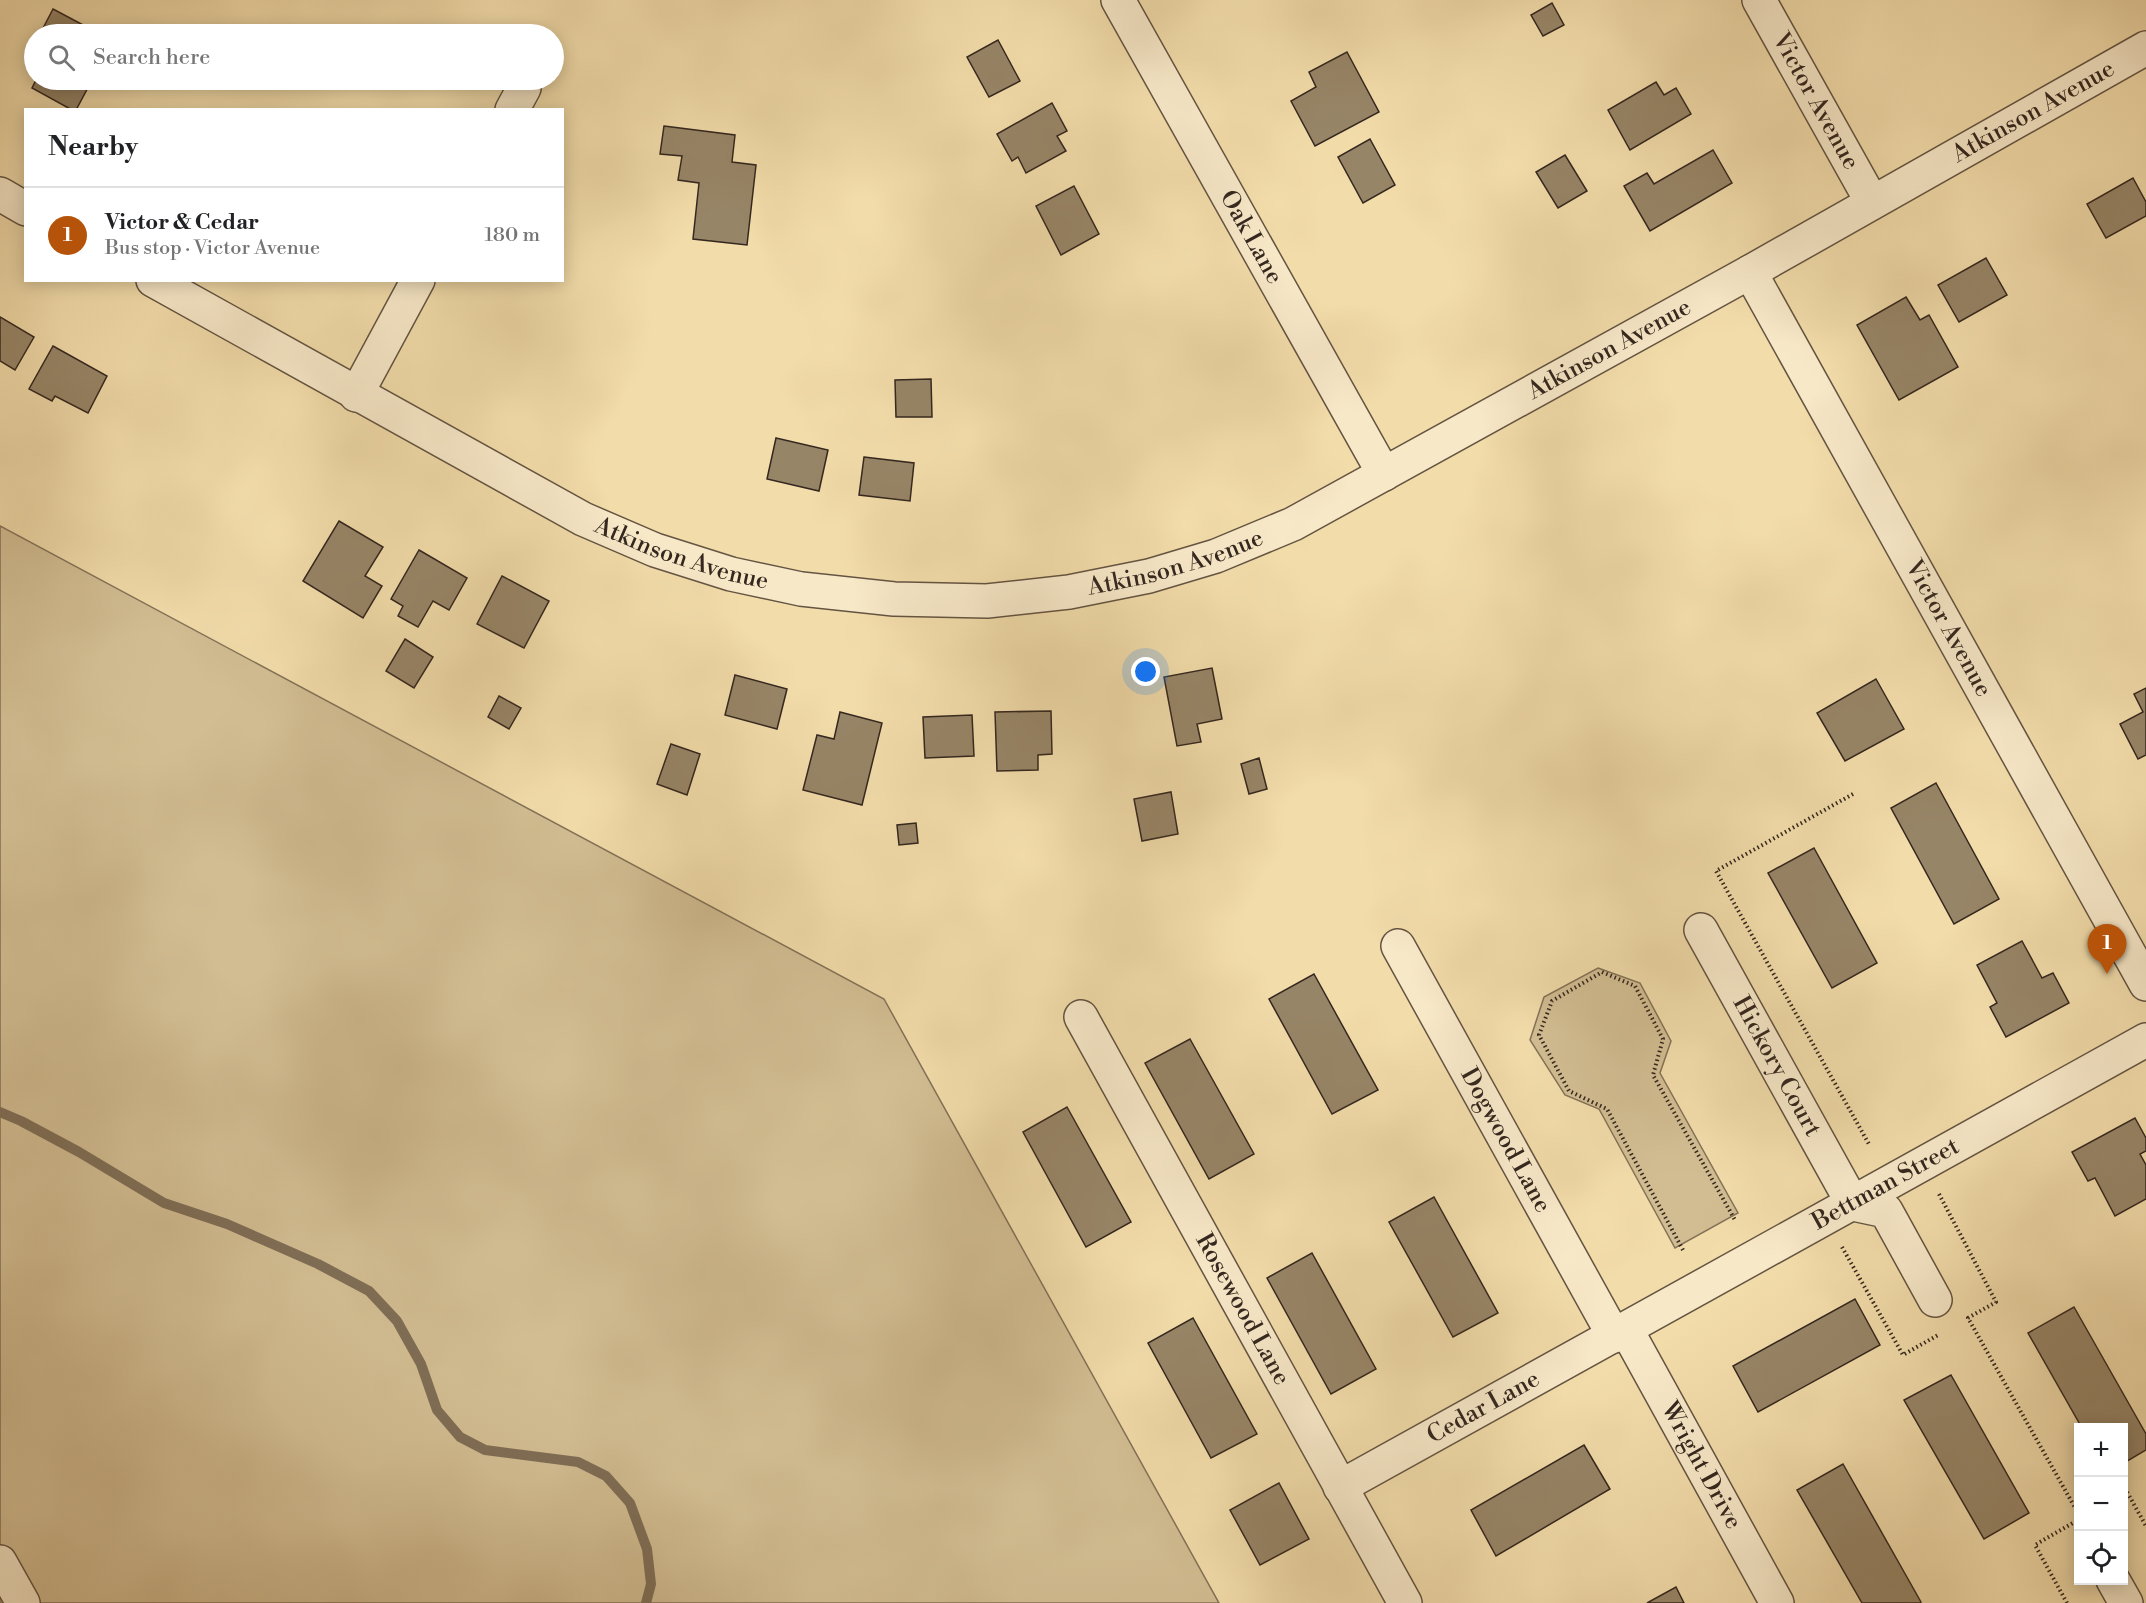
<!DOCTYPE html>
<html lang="en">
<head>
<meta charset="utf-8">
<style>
  body { margin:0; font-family:"Libre Bodoni",serif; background:#f6f6f6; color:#202124 }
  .controls { position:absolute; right:18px; bottom:18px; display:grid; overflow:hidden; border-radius:0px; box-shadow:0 3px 15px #0003 }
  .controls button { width:54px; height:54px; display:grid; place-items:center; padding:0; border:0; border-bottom:2px solid #e0e0e0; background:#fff; color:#202124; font:30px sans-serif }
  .you { position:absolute; left:1146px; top:672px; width:21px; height:21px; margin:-15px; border:4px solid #fff; border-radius:50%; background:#1a73e8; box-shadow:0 0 0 9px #1a73e833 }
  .badge { display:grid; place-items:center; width:39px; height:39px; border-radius:50%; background:#b45309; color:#fff; font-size:20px; font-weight:700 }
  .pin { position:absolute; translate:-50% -50px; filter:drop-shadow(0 2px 3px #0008) }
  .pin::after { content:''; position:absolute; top:32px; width:21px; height:18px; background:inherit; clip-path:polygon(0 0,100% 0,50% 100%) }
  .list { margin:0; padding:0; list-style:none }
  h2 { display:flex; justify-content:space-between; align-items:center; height:78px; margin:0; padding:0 24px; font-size:26px }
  h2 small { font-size:20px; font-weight:400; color:#757577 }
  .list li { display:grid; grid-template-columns:39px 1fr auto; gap:18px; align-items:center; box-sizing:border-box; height:96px; padding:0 24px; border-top:2px solid #e0e0e0 }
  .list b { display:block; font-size:22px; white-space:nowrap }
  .list p { margin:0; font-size:20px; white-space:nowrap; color:#757577 }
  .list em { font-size:20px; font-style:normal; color:#757577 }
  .icon { flex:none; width:33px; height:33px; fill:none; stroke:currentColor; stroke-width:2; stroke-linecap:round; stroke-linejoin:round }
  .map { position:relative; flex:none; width:2146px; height:1603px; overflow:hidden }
  .search { position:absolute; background:#fff; box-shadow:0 3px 15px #0003; left:24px; top:24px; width:540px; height:66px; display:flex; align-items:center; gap:15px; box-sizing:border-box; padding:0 21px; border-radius:33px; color:#757577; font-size:22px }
  .panel { position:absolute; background:#fff; box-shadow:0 3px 15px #0003; left:24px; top:108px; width:540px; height:174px; border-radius:0px }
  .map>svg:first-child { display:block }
  .green { fill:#d2bd92; stroke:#837258; stroke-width:1.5 }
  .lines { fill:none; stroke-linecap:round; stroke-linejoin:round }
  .stream { stroke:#7f6e56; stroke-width:10 }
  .building { fill:#978567; stroke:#34271f; stroke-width:1.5 }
  .minor-casing { stroke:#645442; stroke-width:36 }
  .path { stroke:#34271f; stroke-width:4; stroke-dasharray:1.5 3; stroke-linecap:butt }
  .minor { stroke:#f7e8c8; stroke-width:33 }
  .labels { text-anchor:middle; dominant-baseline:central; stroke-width:4.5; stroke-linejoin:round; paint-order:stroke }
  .street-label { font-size:24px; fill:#34271f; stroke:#f7e8c8 }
</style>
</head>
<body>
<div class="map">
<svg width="2146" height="1603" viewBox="0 0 2146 1603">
  <rect width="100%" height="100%" fill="#f2dcaa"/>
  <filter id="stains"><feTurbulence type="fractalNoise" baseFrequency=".00333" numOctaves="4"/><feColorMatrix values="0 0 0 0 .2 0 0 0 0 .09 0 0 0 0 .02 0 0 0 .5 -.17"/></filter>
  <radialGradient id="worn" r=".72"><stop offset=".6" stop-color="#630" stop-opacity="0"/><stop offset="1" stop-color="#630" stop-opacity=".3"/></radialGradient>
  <!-- green -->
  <g class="green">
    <polygon points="0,526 884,999 1219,1603 0,1603"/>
    <polygon points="1598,968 1640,983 1671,1041 1660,1073 1738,1213 1675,1248 1599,1109 1565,1095 1530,1040 1544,997"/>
  </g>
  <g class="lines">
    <!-- stream -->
    <polyline class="stream" points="0,1112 21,1121 79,1152 164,1203 227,1224 318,1264 369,1291 397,1321 421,1364 437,1410 460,1437 485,1450 578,1462 606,1476 630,1503 647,1549 651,1584 646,1603"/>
  </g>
  <!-- building -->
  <g class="building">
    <polygon points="1552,3 1564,25 1543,36 1531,15"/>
    <polygon points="53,9 100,34 40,34"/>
    <polygon points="998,40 1020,81 989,97 967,57"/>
    <polygon points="34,44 34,62 27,58"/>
    <polygon points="1347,52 1379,112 1315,146 1291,101 1316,87 1309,72"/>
    <polygon points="36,80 92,80 76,110 72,110 32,88"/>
    <polygon points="1656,82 1664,95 1676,88 1691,114 1630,150 1608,110"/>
    <polygon points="1052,103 1067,131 1057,136 1066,151 1026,173 1018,157 1012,161 997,134"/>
    <polygon points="664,126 735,135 732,162 756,165 747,245 693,239 699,183 678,180 682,156 660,154"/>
    <polygon points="1370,139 1395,185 1363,203 1338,157"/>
    <polygon points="1713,150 1732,183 1650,231 1624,186 1647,173 1654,184"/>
    <polygon points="1565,155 1587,191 1558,208 1536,172"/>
    <polygon points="2133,178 2146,202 2146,216 2106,238 2087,204"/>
    <polygon points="1074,186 1099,234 1061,255 1036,206"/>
    <polygon points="1986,258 2007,295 1959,322 1938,285"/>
    <polygon points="1906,297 1920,320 1929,315 1958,367 1899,400 1857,325"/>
    <polygon points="0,317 34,337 15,370 0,361"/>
    <polygon points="53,346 107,376 88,413 55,396 52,401 29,389"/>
    <polygon points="931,379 932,417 896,417 895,380"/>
    <polygon points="776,438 828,450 819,491 767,479"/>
    <polygon points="864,457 914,463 910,501 859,495"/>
    <polygon points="339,521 383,547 365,576 382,586 363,618 303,581"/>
    <polygon points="419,550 467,578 449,610 433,601 418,627 398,616 403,606 391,599"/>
    <polygon points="502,576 549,601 524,648 477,624"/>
    <polygon points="405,639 433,657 414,688 386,671"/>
    <polygon points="1212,668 1222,719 1197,724 1201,742 1177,746 1164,677"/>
    <polygon points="735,675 787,689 777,729 725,715"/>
    <polygon points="1876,679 1904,729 1845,761 1817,713"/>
    <polygon points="2146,688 2146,755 2138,759 2120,724 2143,712 2134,694"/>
    <polygon points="499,696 521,708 509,729 488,717"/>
    <polygon points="1051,711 1052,754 1038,755 1038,770 997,771 995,712"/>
    <polygon points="840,712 882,723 862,805 803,790 817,735 834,739"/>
    <polygon points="972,715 974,756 925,758 923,717"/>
    <polygon points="671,744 700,754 687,795 657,784"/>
    <polygon points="1259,758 1267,789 1249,794 1241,764"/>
    <polygon points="1936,783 1999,899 1954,924 1891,808"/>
    <polygon points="1171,792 1178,834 1142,841 1134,799"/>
    <polygon points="916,823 918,843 899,845 897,825"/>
    <polygon points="1814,848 1877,963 1832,988 1768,873"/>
    <polygon points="2022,941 2042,978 2053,973 2069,1003 2006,1037 1990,1007 1997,1003 1977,965"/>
    <polygon points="1314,974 1378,1090 1332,1114 1269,999"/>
    <polygon points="1190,1039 1254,1154 1209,1179 1145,1063"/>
    <polygon points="1067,1107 1131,1222 1086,1247 1023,1132"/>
    <polygon points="2135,1118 2146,1138 2146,1151 2140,1154 2146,1165 2146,1199 2115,1216 2095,1178 2088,1181 2072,1152"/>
    <polygon points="1434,1197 1498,1313 1453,1337 1389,1222"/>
    <polygon points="1312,1253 1376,1369 1331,1394 1267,1278"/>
    <polygon points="1855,1299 1880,1345 1758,1412 1733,1366"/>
    <polygon points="2074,1307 2146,1434 2146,1450 2124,1463 2124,1428 2082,1428 2028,1333"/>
    <polygon points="1193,1318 1257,1434 1211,1458 1148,1343"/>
    <polygon points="1951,1375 2029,1513 1984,1539 1904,1400"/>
    <polygon points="1584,1445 1610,1489 1496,1556 1471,1510"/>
    <polygon points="1843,1464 1921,1602 1920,1603 1862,1603 1797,1490"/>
    <polygon points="1279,1483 1309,1539 1260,1565 1230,1510"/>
    <polygon points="1676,1587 1684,1603 1647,1603"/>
  </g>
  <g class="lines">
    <defs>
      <g id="minor">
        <path id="s1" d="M1118,0L1384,474"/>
        <path id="s2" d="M1759,0L1872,202"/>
        <polyline points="512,110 524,88"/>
        <polyline points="0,194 26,209"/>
        <path id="s3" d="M1750,272L2146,984"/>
        <path id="s4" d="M153,280L583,519L655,550L731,574L801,589L894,599L987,601L1069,592L1149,576L1216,556L1293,524L1750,272L2146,48"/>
        <polyline points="356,395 418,280"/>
        <path id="s5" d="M1701,930L1853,1204"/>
        <path id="s6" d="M1398,946L1614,1336"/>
        <path id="s7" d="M1081,1017L1405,1603"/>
        <polyline points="1853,1204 1886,1211 1935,1300"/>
        <path id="s8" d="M1626,1329L1777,1603"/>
        <path id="s9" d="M1340,1487L2146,1040"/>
        <polyline points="0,1562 23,1603"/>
        <polyline points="2113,1580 2126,1603"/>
      </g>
    </defs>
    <!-- minor casing -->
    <use href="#minor" class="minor-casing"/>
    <!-- path -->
    <g class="path">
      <polyline points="1853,794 1716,871 1870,1146"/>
      <polyline points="1939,1194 1996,1302 1968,1318 2078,1513"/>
      <polyline points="1842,1247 1903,1355 1938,1335"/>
      <polyline points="1683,1250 1607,1109 1569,1091 1539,1035 1552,1001 1602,972 1635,986 1663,1039 1653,1075 1735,1220"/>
      <polyline points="2124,1495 2127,1492 2146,1526"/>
      <polyline points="2067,1603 2035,1545 2078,1520"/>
    </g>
    <!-- minor -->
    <use href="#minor" class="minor"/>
  </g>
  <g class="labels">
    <!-- street labels -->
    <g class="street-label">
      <text stroke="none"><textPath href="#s2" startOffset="116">Victor Avenue</textPath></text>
      <text stroke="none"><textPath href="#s4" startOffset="2073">Atkinson Avenue</textPath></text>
      <text stroke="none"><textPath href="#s1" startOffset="272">Oak Lane</textPath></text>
      <text stroke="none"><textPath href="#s4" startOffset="1587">Atkinson Avenue</textPath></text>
      <text stroke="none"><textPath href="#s4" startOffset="597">Atkinson Avenue</textPath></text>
      <text stroke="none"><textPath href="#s4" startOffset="1101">Atkinson Avenue</textPath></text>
      <text stroke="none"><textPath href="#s3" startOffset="408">Victor Avenue</textPath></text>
      <text stroke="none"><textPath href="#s5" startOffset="156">Hickory Court</textPath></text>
      <text stroke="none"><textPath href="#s6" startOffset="222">Dogwood Lane</textPath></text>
      <text stroke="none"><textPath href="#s9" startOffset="624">Bettman Street</textPath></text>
      <text stroke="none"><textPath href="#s7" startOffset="334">Rosewood Lane</textPath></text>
      <text stroke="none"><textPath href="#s9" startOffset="164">Cedar Lane</textPath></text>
      <text stroke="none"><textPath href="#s8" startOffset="156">Wright Drive</textPath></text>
    </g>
  </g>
  <rect width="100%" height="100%" filter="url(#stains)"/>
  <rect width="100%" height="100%" fill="url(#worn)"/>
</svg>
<div class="controls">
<button>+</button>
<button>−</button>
<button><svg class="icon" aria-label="locate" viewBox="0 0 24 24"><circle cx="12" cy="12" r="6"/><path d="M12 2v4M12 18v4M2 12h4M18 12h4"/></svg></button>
</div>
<div class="you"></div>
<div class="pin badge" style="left:2107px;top:974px">1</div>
<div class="search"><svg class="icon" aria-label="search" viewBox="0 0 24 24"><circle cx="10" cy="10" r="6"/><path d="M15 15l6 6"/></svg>Search here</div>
<section class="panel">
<h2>Nearby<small></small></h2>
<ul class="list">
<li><span class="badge">1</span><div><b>Victor &amp; Cedar</b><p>Bus stop · Victor Avenue</p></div><em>180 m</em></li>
</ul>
</section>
</div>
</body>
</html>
